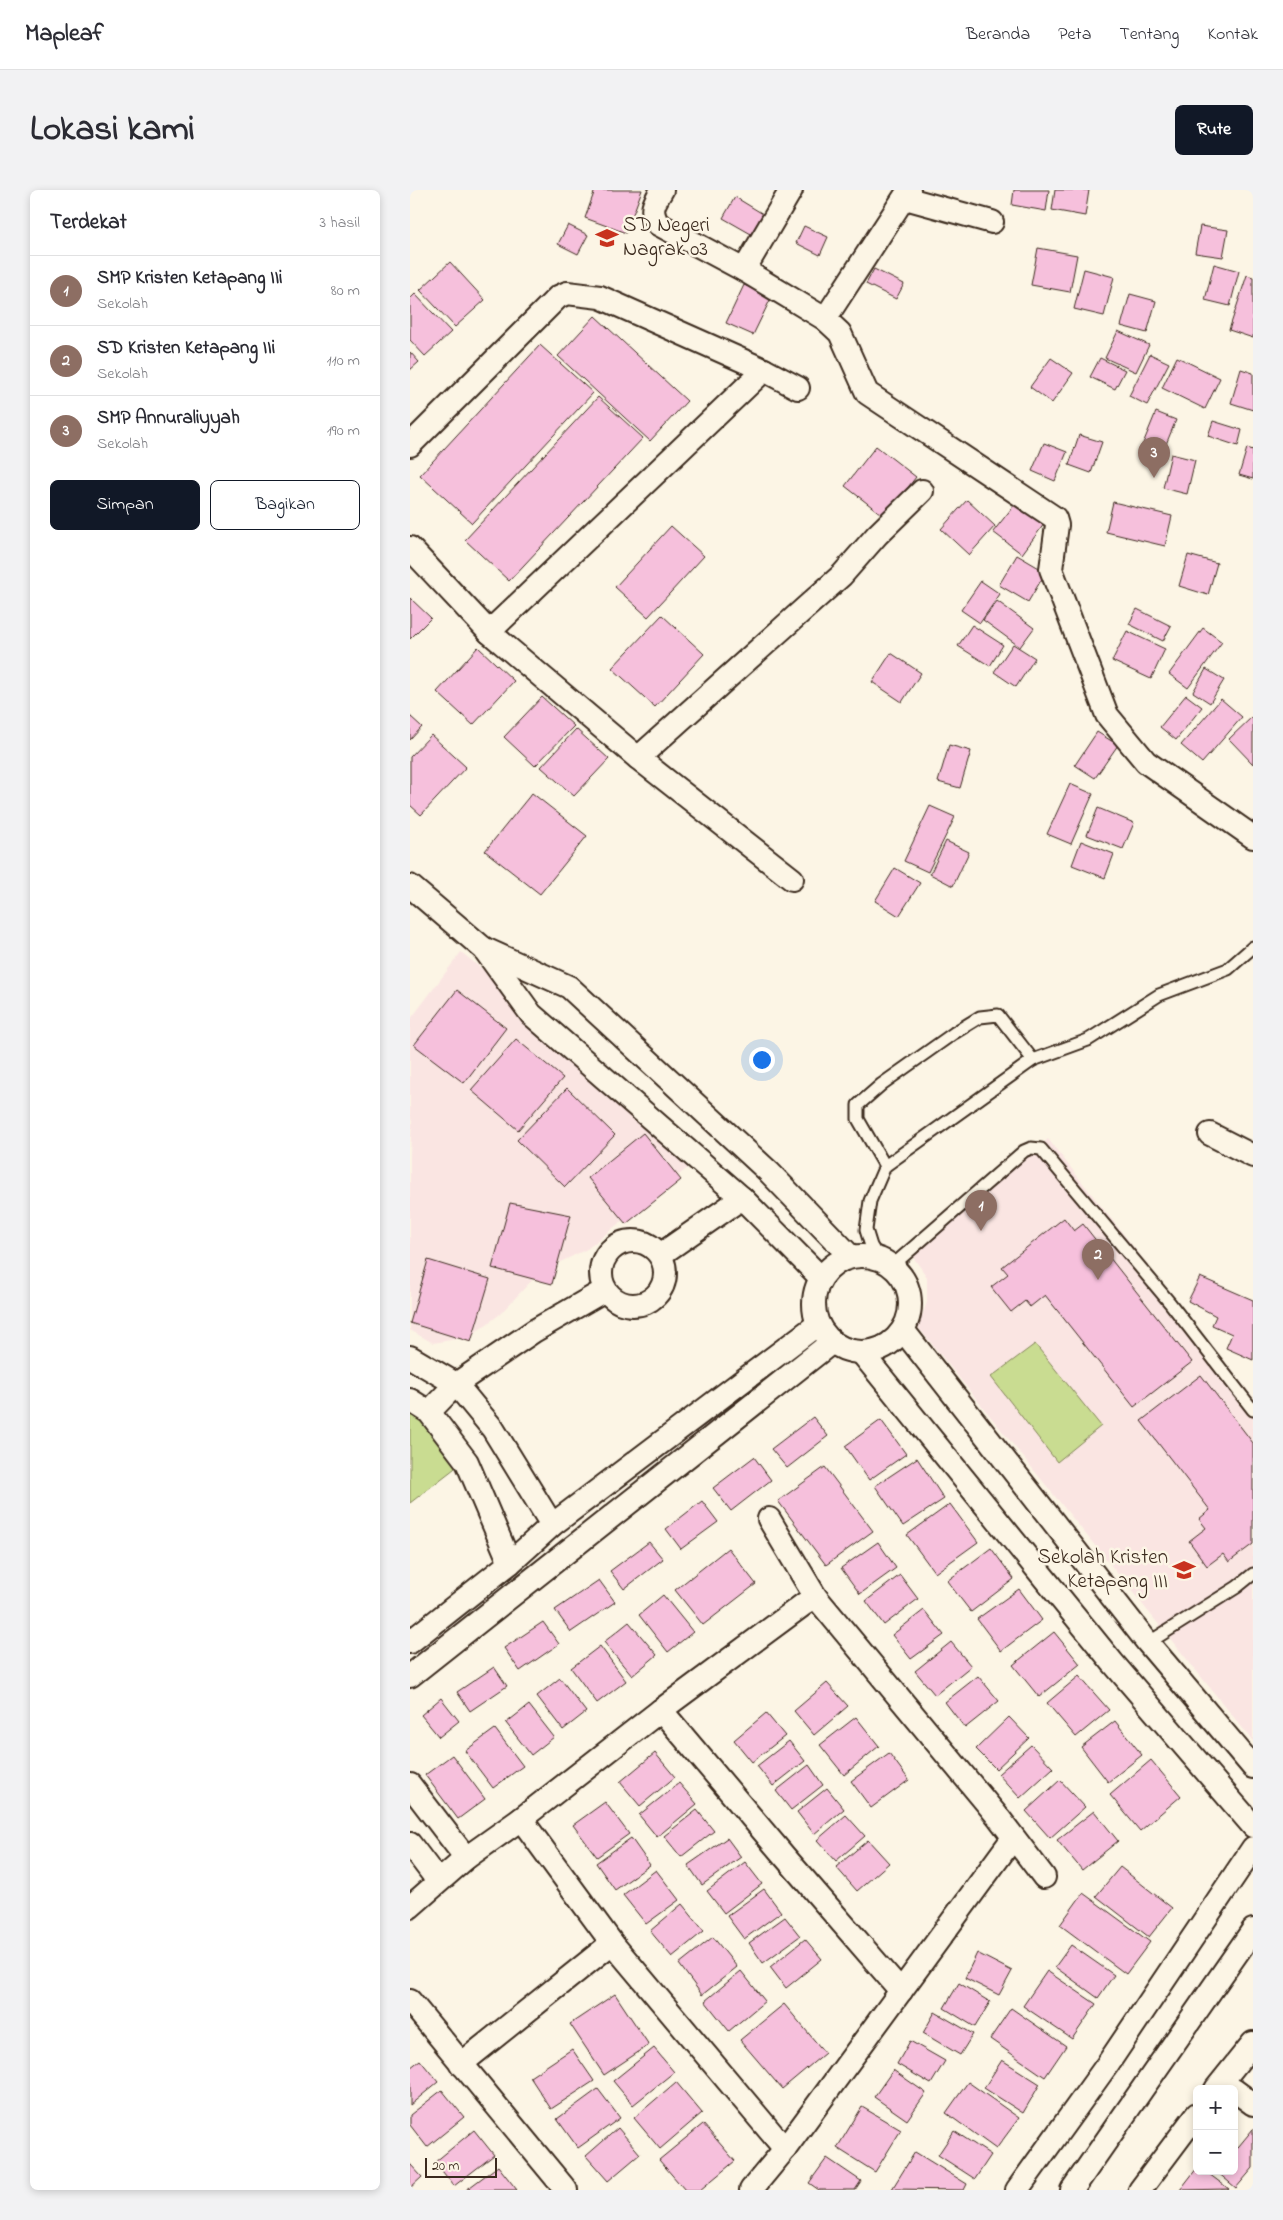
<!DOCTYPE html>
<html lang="id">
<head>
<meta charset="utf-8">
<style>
  body { margin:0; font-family:"Indie Flower",sans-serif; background:#f2f2f3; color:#2b2b33 }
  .controls { position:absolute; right:15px; bottom:15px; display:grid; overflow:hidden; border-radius:8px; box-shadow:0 2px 8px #0003 }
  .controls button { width:45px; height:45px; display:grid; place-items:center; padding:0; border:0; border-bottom:1px solid #e1e1e2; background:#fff; color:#2b2b33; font:25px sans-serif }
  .scale { position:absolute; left:15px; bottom:12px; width:72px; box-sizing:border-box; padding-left:5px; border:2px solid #3b2a1e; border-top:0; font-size:14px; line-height:18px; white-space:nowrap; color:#3b2a1e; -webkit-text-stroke:4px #fcf5e5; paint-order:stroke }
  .you { position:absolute; left:351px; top:869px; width:18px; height:18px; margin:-12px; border:4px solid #fff; border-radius:50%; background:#1a73e8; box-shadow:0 0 0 8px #1a73e833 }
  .badge { display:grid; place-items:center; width:32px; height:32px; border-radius:50%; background:#111827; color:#fff; font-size:16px; font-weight:700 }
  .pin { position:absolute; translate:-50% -41px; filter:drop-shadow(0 1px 2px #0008) }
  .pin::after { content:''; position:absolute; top:26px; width:18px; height:15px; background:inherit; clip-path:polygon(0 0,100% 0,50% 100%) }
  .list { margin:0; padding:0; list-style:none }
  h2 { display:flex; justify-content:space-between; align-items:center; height:65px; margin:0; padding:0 20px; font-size:21px }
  h2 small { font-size:16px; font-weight:400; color:#7c7c81 }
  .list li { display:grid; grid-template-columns:32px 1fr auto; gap:15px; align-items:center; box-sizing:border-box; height:70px; padding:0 20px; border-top:1px solid #e1e1e2 }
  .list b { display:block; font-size:19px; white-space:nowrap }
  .list p { margin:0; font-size:16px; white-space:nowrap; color:#7c7c81 }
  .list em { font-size:16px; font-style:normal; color:#7c7c81 }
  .actions { display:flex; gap:10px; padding:15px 20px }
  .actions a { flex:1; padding:11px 0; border:1px solid #111827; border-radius:8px; text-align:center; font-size:18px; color:#111827 }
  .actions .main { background:#111827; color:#fff }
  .map { position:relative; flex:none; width:843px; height:2000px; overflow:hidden; border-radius:8px }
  header { display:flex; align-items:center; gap:30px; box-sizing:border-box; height:70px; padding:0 25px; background:#fff; border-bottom:1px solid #e1e1e2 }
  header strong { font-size:24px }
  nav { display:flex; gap:28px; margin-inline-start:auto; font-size:18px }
  .intro { display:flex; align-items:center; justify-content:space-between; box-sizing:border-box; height:120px; padding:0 30px }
  h1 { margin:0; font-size:35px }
  .button { padding:12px 22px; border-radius:8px; background:#111827; color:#fff; font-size:18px; font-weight:700 }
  main { display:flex; gap:30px; padding:0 30px }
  aside { flex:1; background:#fff; border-radius:8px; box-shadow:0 2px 8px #0003 }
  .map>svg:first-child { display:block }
  .built { fill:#fae5e2 }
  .green { fill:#c9dc91; stroke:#828358 }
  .building { fill:#f6c0dc; stroke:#3b2a1e }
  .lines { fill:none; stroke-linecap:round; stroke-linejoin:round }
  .service-casing { stroke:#3b2a1e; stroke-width:15 }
  .minor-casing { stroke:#3b2a1e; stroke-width:26 }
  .service { stroke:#fcf5e5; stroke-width:11 }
  .minor { stroke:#fcf5e5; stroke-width:22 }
  .labels { text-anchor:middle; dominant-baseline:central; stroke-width:5; stroke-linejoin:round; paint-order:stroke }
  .poi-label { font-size:21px; fill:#3b2a1e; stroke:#fcf5e5; text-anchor:start }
</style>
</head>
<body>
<header>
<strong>Mapleaf</strong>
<nav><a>Beranda</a><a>Peta</a><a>Tentang</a><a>Kontak</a></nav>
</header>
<div class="intro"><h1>Lokasi kami</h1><a class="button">Rute</a></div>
<main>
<aside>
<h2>Terdekat<small>3 hasil</small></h2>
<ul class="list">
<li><span class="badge" style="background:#8d6e63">1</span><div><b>SMP Kristen Ketapang IIi</b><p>Sekolah</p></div><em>80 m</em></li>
<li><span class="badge" style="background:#8d6e63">2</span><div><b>SD Kristen Ketapang IIi</b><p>Sekolah</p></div><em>110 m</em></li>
<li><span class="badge" style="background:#8d6e63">3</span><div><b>SMP Annuraliyyah</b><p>Sekolah</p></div><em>190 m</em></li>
</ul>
<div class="actions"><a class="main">Simpan</a><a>Bagikan</a></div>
</aside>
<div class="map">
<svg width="843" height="2000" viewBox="0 0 843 2000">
  <rect width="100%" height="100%" fill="#fcf5e5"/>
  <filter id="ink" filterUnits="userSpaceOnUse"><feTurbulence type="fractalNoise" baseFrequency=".02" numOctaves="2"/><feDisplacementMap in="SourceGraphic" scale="10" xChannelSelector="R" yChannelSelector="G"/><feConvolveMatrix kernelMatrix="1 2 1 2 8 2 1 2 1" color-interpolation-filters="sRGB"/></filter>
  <g filter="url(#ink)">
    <!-- built -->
    <g class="built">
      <polygon points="51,762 167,856 290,968 177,1059 130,1082 89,1125 59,1147 23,1153 0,1140 0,964 2,932 0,925 0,830"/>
      <polygon points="638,949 843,1208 843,1551 508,1137 517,1112 517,1087 503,1067"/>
    </g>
    <!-- green -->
    <g class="green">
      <polygon points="625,1154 691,1236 647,1272 581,1187"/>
      <polygon points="0,1224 62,1265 0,1313"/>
    </g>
    <!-- building -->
    <g class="building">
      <polygon points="185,0 232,0 216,43 175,28"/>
      <polygon points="604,0 639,0 636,21 602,15"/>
      <polygon points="645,0 679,0 675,26 642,20"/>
      <polygon points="325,7 353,24 341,44 313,28"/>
      <polygon points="158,35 178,45 168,64 148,54"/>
      <polygon points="394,36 418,47 410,65 386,53"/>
      <polygon points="790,36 818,40 813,67 785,63"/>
      <polygon points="628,58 667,65 660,102 621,95"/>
      <polygon points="40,72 75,110 45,137 10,100"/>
      <polygon points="804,74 829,81 820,116 795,110"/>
      <polygon points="464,79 494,94 486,109 456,94"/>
      <polygon points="674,79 704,87 694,126 664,119"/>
      <polygon points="837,85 843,87 843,148 819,140"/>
      <polygon points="334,95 361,108 343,145 316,133"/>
      <polygon points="5,104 41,142 15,166 0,150 0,109"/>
      <polygon points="720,104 746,111 737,143 711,136"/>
      <polygon points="185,126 277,211 240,251 148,166"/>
      <polygon points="708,141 739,155 726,182 695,168"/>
      <polygon points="130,155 183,203 62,333 10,285"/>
      <polygon points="0,162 9,172 0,180"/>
      <polygon points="740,164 759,173 737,215 719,206"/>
      <polygon points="767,167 810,188 795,219 752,198"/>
      <polygon points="641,168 663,183 642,213 620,197"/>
      <polygon points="690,168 715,180 705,199 680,187"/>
      <polygon points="831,179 843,183 843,220 821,213"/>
      <polygon points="188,207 233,248 99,391 55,350"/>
      <polygon points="746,222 766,230 752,264 732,256"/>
      <polygon points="803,231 832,240 828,256 798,246"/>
      <polygon points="669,245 692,252 681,283 659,275"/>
      <polygon points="634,253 657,262 645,291 622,281"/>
      <polygon points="466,256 506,287 475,327 435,296"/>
      <polygon points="837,258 843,260 843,289 829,285"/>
      <polygon points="761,264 785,270 777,304 753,298"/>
      <polygon points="609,309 637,330 612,364 583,342"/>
      <polygon points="557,310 585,336 559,365 531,339"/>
      <polygon points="703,312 762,326 755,356 696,342"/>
      <polygon points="261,336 294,366 238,427 205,397"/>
      <polygon points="607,365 636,382 618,412 589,395"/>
      <polygon points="778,365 807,373 798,405 769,396"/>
      <polygon points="571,391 590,404 570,433 551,420"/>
      <polygon points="0,408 21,428 0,449"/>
      <polygon points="587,411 624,438 610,457 573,430"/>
      <polygon points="727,419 761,436 753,451 719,434"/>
      <polygon points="252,425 294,464 245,517 202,478"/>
      <polygon points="562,435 593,455 580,476 548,456"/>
      <polygon points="793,438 812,452 778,498 759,484"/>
      <polygon points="717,441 755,459 741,489 702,471"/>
      <polygon points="603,454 625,468 606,497 584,482"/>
      <polygon points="68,457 104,491 63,535 27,502"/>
      <polygon points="481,463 511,483 492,512 462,492"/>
      <polygon points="796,479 814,490 800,513 783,502"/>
      <polygon points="776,505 792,517 766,550 750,537"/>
      <polygon points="132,507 164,536 125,576 94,547"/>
      <polygon points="811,509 832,527 792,573 771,555"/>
      <polygon points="0,526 12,537 0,550"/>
      <polygon points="843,526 843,574 819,549"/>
      <polygon points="166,539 199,569 164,606 131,577"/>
      <polygon points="687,542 708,555 685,588 665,575"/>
      <polygon points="21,545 56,577 11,625 0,615 0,567"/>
      <polygon points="539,555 561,561 550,598 528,592"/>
      <polygon points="660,594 683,604 661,654 637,644"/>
      <polygon points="122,603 177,646 130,704 75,661"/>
      <polygon points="520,616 545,627 518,682 494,671"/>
      <polygon points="688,618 724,633 713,659 677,645"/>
      <polygon points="536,651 559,662 543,696 520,684"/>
      <polygon points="671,651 704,664 695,688 662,675"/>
      <polygon points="485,678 510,693 489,726 465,711"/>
      <polygon points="47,800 96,838 54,893 4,855"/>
      <polygon points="106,849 153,888 108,940 61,900"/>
      <polygon points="157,898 205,945 155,997 107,950"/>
      <polygon points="233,943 271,990 216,1034 178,988"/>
      <polygon points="100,1013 161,1025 142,1094 82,1078"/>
      <polygon points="654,1028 664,1041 673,1034 782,1172 724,1217 635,1105 620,1117 615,1111 601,1122 581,1097 598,1084 592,1077"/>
      <polygon points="18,1070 80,1089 61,1152 0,1133"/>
      <polygon points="790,1087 843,1110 843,1170 816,1158 822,1144 802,1135 806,1126 778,1111"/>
      <polygon points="791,1185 843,1253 843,1354 819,1372 813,1364 797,1376 779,1351 796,1338 789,1329 800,1320 731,1231"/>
      <polygon points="403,1227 418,1246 377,1278 361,1259"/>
      <polygon points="471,1230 496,1264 459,1290 435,1256"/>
      <polygon points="344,1267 361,1290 321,1321 303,1298"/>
      <polygon points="507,1268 534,1309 493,1336 465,1296"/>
      <polygon points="415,1277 463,1341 416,1375 368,1311"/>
      <polygon points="292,1311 308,1332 271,1359 256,1339"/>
      <polygon points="540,1314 568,1352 525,1383 497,1345"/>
      <polygon points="239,1352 253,1369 214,1399 200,1381"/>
      <polygon points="468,1352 486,1378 450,1404 431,1378"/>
      <polygon points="318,1358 346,1394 293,1435 265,1400"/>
      <polygon points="581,1358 604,1389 561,1422 537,1391"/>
      <polygon points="490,1385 508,1409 474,1435 456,1411"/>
      <polygon points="189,1390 205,1412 161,1442 145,1420"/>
      <polygon points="609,1399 632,1430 591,1461 567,1429"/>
      <polygon points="253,1405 283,1442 258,1462 229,1425"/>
      <polygon points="514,1420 534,1445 501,1469 482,1445"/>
      <polygon points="133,1432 149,1454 110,1481 94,1458"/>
      <polygon points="219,1432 247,1465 222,1486 194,1452"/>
      <polygon points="644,1442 670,1474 629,1507 603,1475"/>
      <polygon points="541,1452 561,1476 525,1505 505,1481"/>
      <polygon points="190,1456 216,1491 187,1513 161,1478"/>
      <polygon points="84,1477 97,1496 60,1521 47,1502"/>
      <polygon points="568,1486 589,1511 555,1538 535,1512"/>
      <polygon points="669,1486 699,1520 666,1547 637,1513"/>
      <polygon points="150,1488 176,1522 153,1540 127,1506"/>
      <polygon points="417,1493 438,1516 404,1545 384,1521"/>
      <polygon points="31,1508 49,1531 29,1547 11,1525"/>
      <polygon points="119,1515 144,1547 121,1565 96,1533"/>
      <polygon points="356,1523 375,1546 342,1572 324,1550"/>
      <polygon points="446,1527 469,1556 434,1585 410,1555"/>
      <polygon points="599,1527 619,1548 586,1579 566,1559"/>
      <polygon points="705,1531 732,1565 698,1592 671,1557"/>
      <polygon points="85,1539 113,1576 83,1598 55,1561"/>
      <polygon points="379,1551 395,1571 363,1596 347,1576"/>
      <polygon points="621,1555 643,1578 610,1608 588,1584"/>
      <polygon points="245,1563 265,1587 230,1616 210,1592"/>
      <polygon points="479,1563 499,1590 461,1618 441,1591"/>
      <polygon points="42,1565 75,1609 48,1629 15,1585"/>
      <polygon points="741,1570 771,1606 730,1641 700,1605"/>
      <polygon points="399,1575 413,1595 381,1620 366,1601"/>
      <polygon points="650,1590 675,1617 640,1648 616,1621"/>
      <polygon points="269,1593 287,1614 247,1647 229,1625"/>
      <polygon points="417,1598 434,1619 404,1644 387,1622"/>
      <polygon points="195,1612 219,1644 187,1667 163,1635"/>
      <polygon points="287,1620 304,1641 271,1667 254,1646"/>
      <polygon points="684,1621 708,1651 672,1680 647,1650"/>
      <polygon points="436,1625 455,1646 426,1671 407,1650"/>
      <polygon points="221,1648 240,1675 205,1700 186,1673"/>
      <polygon points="317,1648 331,1667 292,1695 278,1675"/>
      <polygon points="458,1650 479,1673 447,1701 426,1677"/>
      <polygon points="335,1672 352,1694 314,1723 297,1701"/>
      <polygon points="710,1677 762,1718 739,1747 686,1706"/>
      <polygon points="246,1680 269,1710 236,1734 213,1705"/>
      <polygon points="354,1699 371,1722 334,1749 317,1726"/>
      <polygon points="673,1703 740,1752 716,1784 650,1735"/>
      <polygon points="272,1714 294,1741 262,1767 240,1741"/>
      <polygon points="375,1727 390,1746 353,1773 339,1753"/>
      <polygon points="303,1747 327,1777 292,1805 269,1774"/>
      <polygon points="395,1749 412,1769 376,1798 360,1777"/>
      <polygon points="661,1755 704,1785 688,1808 645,1777"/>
      <polygon points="567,1763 602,1781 589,1805 555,1788"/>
      <polygon points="331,1781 355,1811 319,1841 295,1811"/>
      <polygon points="637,1781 686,1814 662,1849 613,1816"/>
      <polygon points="549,1793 580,1812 565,1837 534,1818"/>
      <polygon points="205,1804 239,1855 194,1885 160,1834"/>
      <polygon points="374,1814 415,1863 372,1899 330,1850"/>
      <polygon points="601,1818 656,1856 635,1887 580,1849"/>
      <polygon points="525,1822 563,1844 550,1865 513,1843"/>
      <polygon points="500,1851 535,1871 521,1894 487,1874"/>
      <polygon points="244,1858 264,1882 223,1915 203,1891"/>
      <polygon points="162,1859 184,1891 141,1919 120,1887"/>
      <polygon points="10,1870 28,1892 0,1915 0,1878"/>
      <polygon points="592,1870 630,1894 613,1923 574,1898"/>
      <polygon points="483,1880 516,1903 497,1930 464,1907"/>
      <polygon points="266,1892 292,1923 250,1959 224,1928"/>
      <polygon points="558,1892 609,1928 586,1959 536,1923"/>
      <polygon points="188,1899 210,1928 168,1958 147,1929"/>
      <polygon points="32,1900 54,1927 17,1957 0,1935 0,1925"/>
      <polygon points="452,1917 491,1940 465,1982 427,1958"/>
      <polygon points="293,1934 325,1971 290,2000 275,2000 249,1970"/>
      <polygon points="208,1938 230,1964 198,1991 176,1966"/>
      <polygon points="843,1939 843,1978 826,1998 807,1982 824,1981 824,1962"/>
      <polygon points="64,1940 84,1965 44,1996 25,1972"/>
      <polygon points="544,1941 581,1965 565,1989 528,1965"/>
      <polygon points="505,1962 557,1994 554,2000 482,1999"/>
      <polygon points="417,1968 451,1991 445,2000 409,2000 399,1993"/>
      <polygon points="0,1974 12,1987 0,1998"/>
      <polygon points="88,1976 107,2000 56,2000"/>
      <polygon points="787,1978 787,1981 795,1981 819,1999 770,2000"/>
    </g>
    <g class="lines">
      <defs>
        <g id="service">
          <polyline points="475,976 448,929 448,915 472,894 544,843 570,827 588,825 623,870"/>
          <polyline points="469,1069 461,1056 456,1040 460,1011 475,976 623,870 678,850 749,805 818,779 843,757"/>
          <polyline points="482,1076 614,961 621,958 631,959 760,1113 843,1220"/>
          <polyline points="738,1453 827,1397 843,1384"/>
        </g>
        <g id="minor">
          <path d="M252,0C244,13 239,20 248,34L334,80L381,0"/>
          <polyline points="495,8 582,32"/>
          <polyline points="334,80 415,129 430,143 457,203 645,328 647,335 641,379 697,525 736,572 843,647"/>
          <polyline points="415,129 499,0"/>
          <polyline points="0,255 148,107 157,103 190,107 354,180 388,198"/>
          <polyline points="0,358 79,442 228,568 432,385 467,345 512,301"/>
          <polyline points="79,442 354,180"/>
          <polyline points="228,568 382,689"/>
          <polyline points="0,696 74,759 121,824 332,1008 411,1088"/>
          <polyline points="75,759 159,797 359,982 441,1067"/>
          <polyline points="800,944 843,966"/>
          <circle cx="223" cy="1083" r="32"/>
          <polyline points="250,1065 332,1008"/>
          <circle cx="452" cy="1114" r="48"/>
          <polyline points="493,1140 738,1453 843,1577"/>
          <polyline points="451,1162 703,1473 843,1636"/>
          <polyline points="0,1167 46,1194 83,1239 142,1335"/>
          <polyline points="0,1210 19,1222 57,1272 100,1373"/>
          <polyline points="19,1222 46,1194 124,1141 195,1100"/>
          <polyline points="359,1329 405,1406 589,1628 634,1687"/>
          <polyline points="0,1452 100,1373 142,1335 408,1134"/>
          <polyline points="0,1486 422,1152"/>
          <polyline points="251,1520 375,1667 491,1801"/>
          <polyline points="0,1595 56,1668"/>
          <polyline points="111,1629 202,1753 375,1959"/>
          <polyline points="0,1654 28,1691"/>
          <polyline points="0,1717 56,1668 111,1629 251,1520 405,1406"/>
          <polyline points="0,1811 156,2000"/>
          <polyline points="51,1874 202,1753"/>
          <polyline points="806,1899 843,1853"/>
          <polyline points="824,1900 843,1914"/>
          <polyline points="341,2000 375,1959 603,1648"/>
          <polyline points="607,2000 697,1875 843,1658"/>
          <polyline points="662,2000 843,1740"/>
          <polyline points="730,2000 787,1924"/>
        </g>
      </defs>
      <!-- service casing -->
      <use href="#service" class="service-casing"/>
      <!-- minor casing -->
      <use href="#minor" class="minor-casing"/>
      <!-- service -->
      <use href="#service" class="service"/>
      <!-- minor -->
      <use href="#minor" class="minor"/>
    </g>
  </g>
  <!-- icons -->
  <defs>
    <symbol id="school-bare" viewBox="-9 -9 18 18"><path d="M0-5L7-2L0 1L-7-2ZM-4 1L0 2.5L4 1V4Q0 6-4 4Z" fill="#c8321e" stroke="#fcf5e5" stroke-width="2.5" paint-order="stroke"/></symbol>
  </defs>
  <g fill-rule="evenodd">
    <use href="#school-bare" x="181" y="32" width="32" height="32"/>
    <use href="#school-bare" x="758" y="1364" width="32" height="32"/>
  </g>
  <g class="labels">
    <!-- poi labels -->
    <g class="poi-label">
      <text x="213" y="36">SD Negeri<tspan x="213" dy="24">Nagrak 03</tspan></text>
      <text x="758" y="1368" text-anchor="end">Sekolah Kristen<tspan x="758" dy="24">Ketapang III</tspan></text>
    </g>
  </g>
</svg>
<div class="controls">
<button>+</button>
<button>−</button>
</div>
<div class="scale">20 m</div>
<div class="you"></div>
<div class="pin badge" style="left:571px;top:1041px;background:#8d6e63">1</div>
<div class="pin badge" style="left:688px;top:1090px;background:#8d6e63">2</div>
<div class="pin badge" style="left:744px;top:288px;background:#8d6e63">3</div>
</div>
</main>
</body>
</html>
